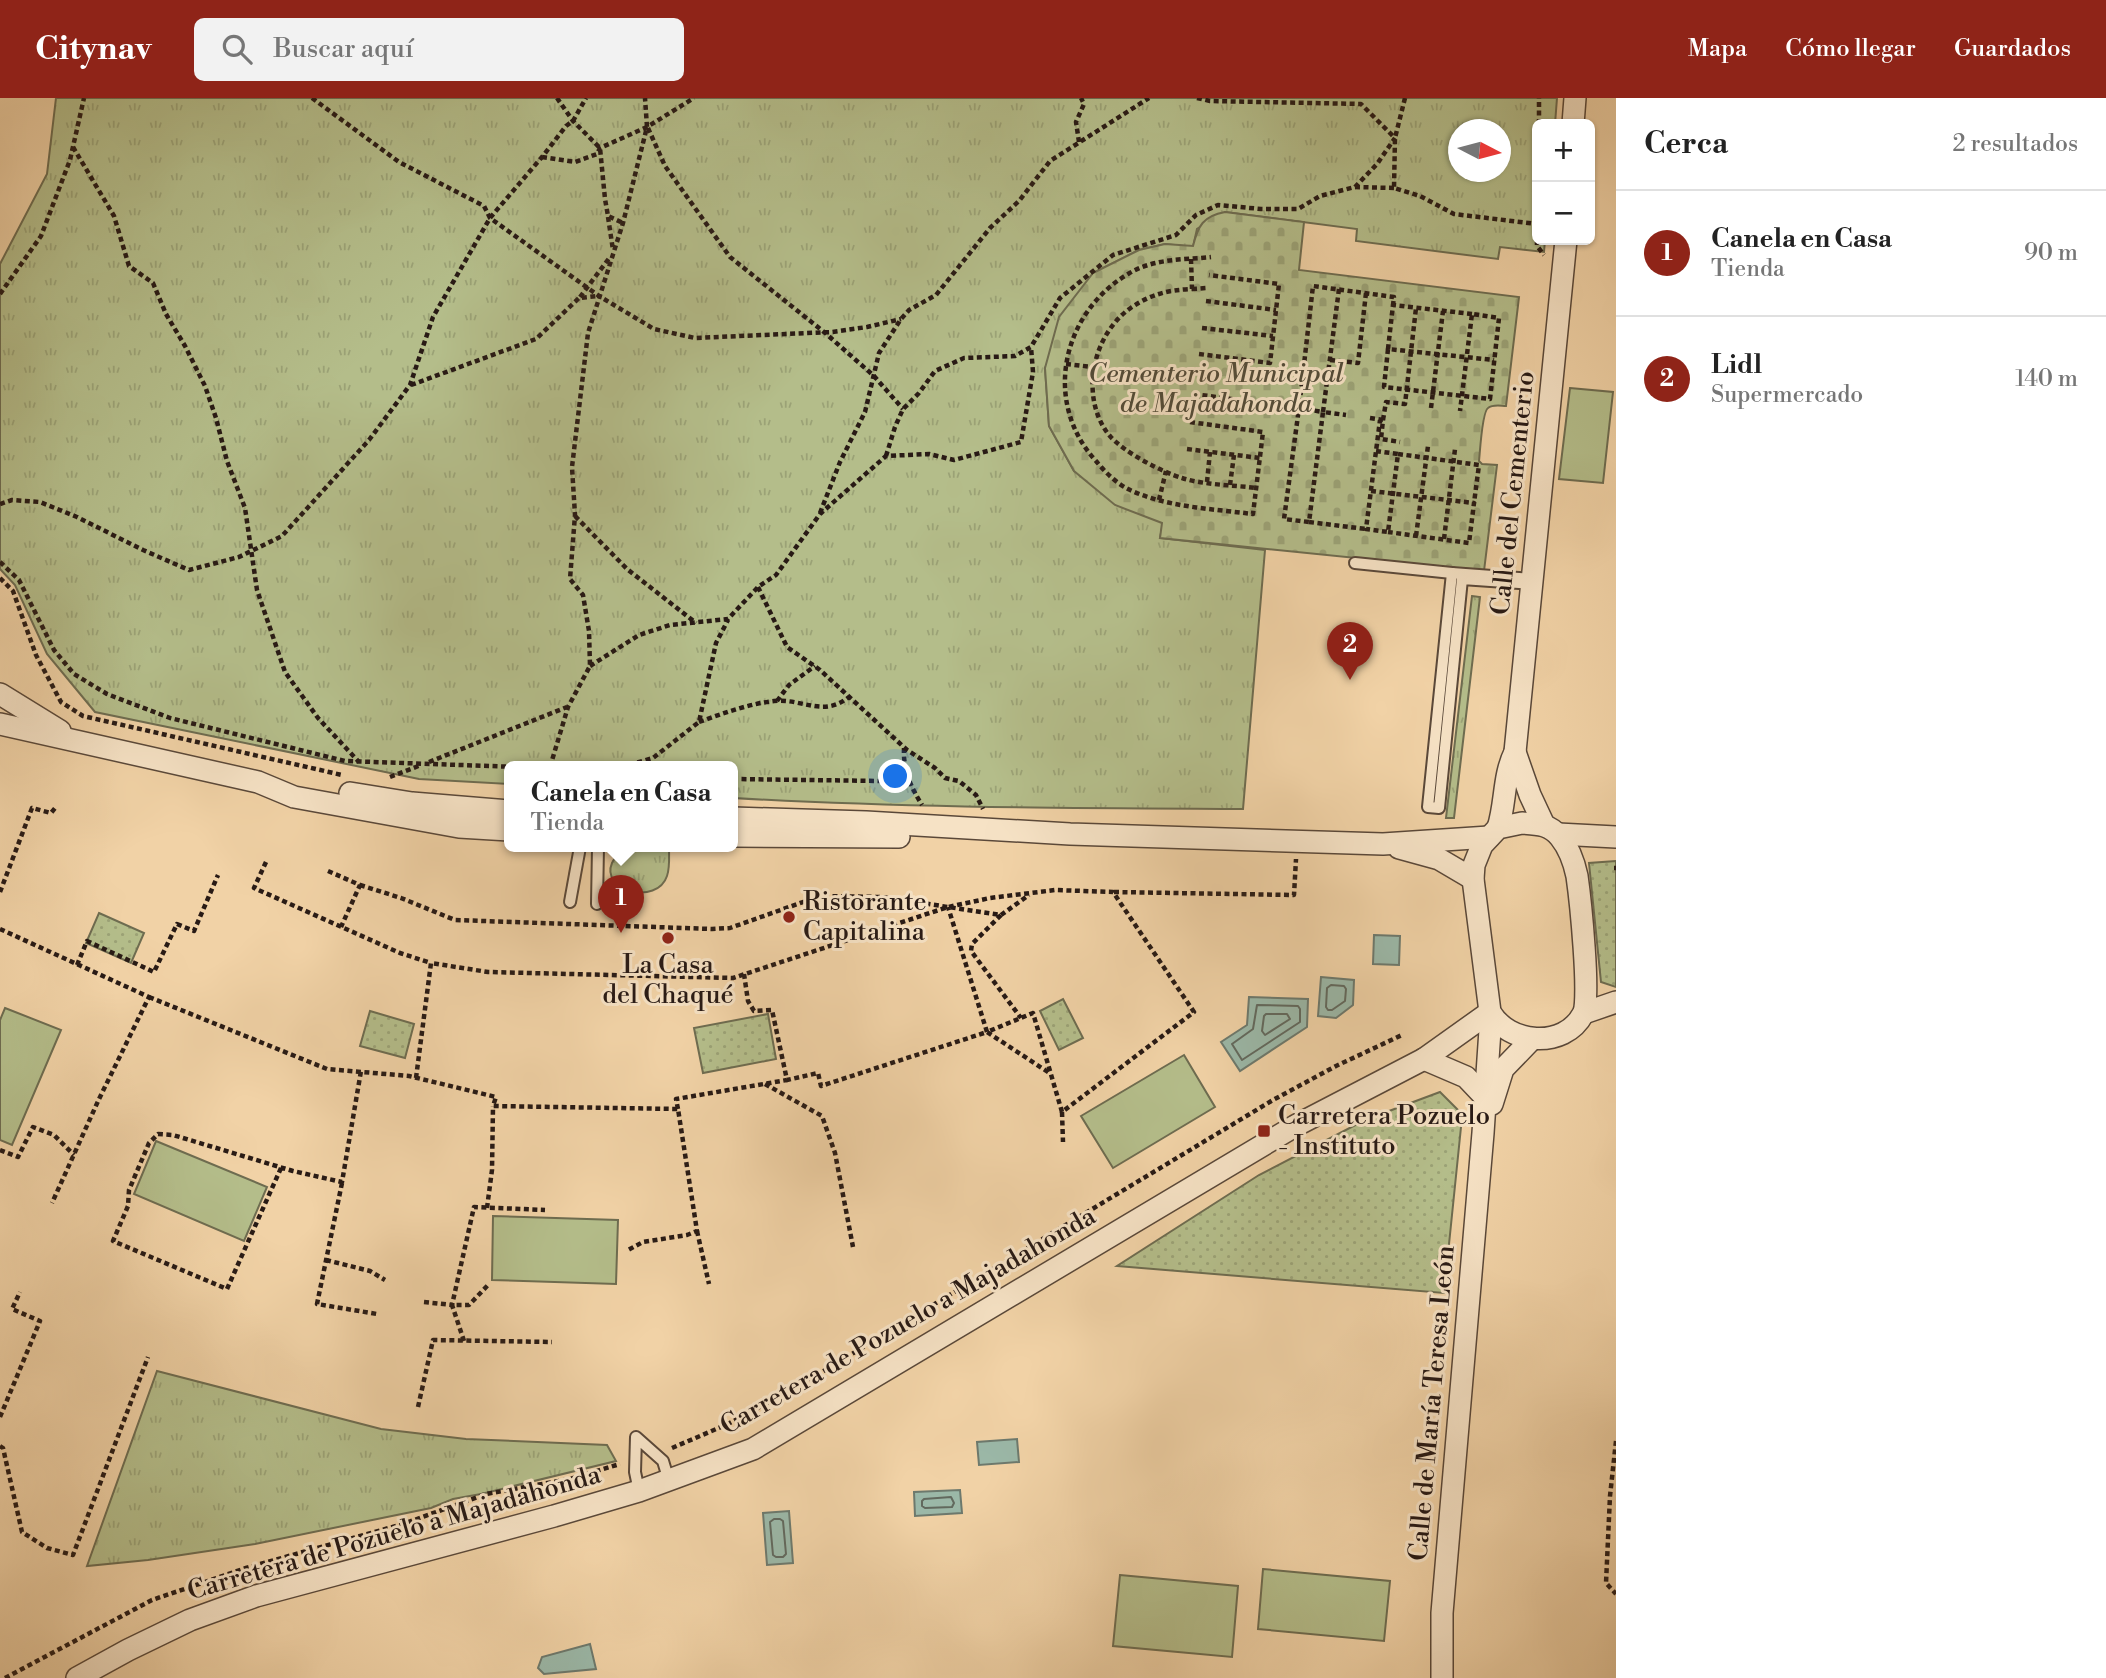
<!DOCTYPE html>
<html lang="es">
<head>
<meta charset="utf-8">
<style>
  body { margin:0; font-family:"Libre Bodoni",serif; background:#f2f2f2; color:#222 }
  .controls { position:absolute; right:21px; top:21px; display:grid; overflow:hidden; border-radius:10px; box-shadow:0 2px 5px #0004 }
  .controls button { width:63px; height:63px; display:grid; place-items:center; padding:0; border:0; border-bottom:2px solid #e0e0e0; background:#fff; color:#222; font:35px sans-serif }
  .compass { position:absolute; left:1448px; top:21px; width:63px; height:63px; border-radius:50%; background:#fff; box-shadow:0 2px 5px #0004; rotate:96deg }
  .you { position:absolute; left:896px; top:679px; width:24px; height:24px; margin:-18px; border:5px solid #fff; border-radius:50%; background:#1a73e8; box-shadow:0 0 0 10px #1a73e833 }
  .badge { display:grid; place-items:center; width:46px; height:46px; border-radius:50%; background:#8f2418; color:#fff; font-size:23px; font-weight:700 }
  .pin { position:absolute; translate:-50% -58px; filter:drop-shadow(0 2px 4px #0008) }
  .pin::after { content:''; position:absolute; top:37px; width:24px; height:21px; background:inherit; clip-path:polygon(0 0,100% 0,50% 100%) }
  .popup { position:absolute; left:504px; top:663px; width:234px; height:91px; box-sizing:border-box; display:grid; place-content:center; border-radius:10px; background:#fff; filter:drop-shadow(0 2px 5px #0005); font-size:23px; white-space:nowrap; color:#767676 }
  .popup b { font-size:26px; color:#222 }
  .popup::after { content:''; position:absolute; left:50%; top:100%; margin-left:-14px; border:14px solid transparent; border-top-color:#fff }
  .list { margin:0; padding:0; list-style:none }
  h2 { display:flex; justify-content:space-between; align-items:center; height:91px; margin:0; padding:0 28px; font-size:30px }
  h2 small { font-size:23px; font-weight:400; color:#767676 }
  .list li { display:grid; grid-template-columns:46px 1fr auto; gap:21px; align-items:center; box-sizing:border-box; height:126px; padding:0 28px; border-top:2px solid #e0e0e0 }
  .list b { display:block; font-size:26px; white-space:nowrap }
  .list p { margin:0; font-size:23px; white-space:nowrap; color:#767676 }
  .list em { font-size:23px; font-style:normal; color:#767676 }
  .icon { flex:none; width:38px; height:38px; fill:none; stroke:currentColor; stroke-width:2; stroke-linecap:round; stroke-linejoin:round }
  .map { position:relative; flex:none; width:1616px; height:1580px; overflow:hidden }
  header { display:flex; align-items:center; gap:42px; box-sizing:border-box; height:98px; padding:0 35px; background:#8f2418; color:#fff }
  header strong { font-size:33px }
  nav { display:flex; gap:38px; margin-inline-start:auto; font-size:24px }
  .search { width:490px; height:63px; background:#f2f2f2; display:flex; align-items:center; gap:18px; box-sizing:border-box; padding:0 24px; border-radius:10px; color:#767676; font-size:26px }
  main { display:flex }
  aside { flex:1; background:#fff }
  .map>svg:first-child { display:block }
  .grass { fill:url(#grass-tufts); stroke:#6e6c50; stroke-width:2; fill-rule:evenodd }
  .cemetery { fill:url(#cemetery-stones); stroke:#6e6c50; stroke-width:2 }
  .park { fill:url(#park-dots); stroke:#6e6c50; stroke-width:2 }
  .pitch { fill:#b4bd8a; stroke:#6e6c50; stroke-width:2 }
  .water { fill:#9bb8a8; stroke:#6d796d; stroke-width:2 }
  .lines { fill:none; stroke-linecap:round; stroke-linejoin:round }
  .shore { stroke:#62695e; stroke-width:2 }
  .service-casing { stroke:#5a4839; stroke-width:14 }
  .minor-casing { stroke:#5a4839; stroke-width:24 }
  .path { stroke:#281a15; stroke-width:4.5; stroke-dasharray:5 3.5; stroke-linecap:butt }
  .service { stroke:#f6e2c5; stroke-width:10 }
  .minor { stroke:#f6e2c5; stroke-width:21 }
  .poi-dot { fill:#8f2418; stroke:#f6e2c5; stroke-width:2.5 }
  .labels { text-anchor:middle; dominant-baseline:central; stroke-width:6; stroke-linejoin:round; paint-order:stroke }
  .park-label { font-size:26px; font-style:italic; fill:#524b38; stroke:#f6e2c5 }
  .street-label { font-size:26px; fill:#281a15; stroke:#f6e2c5 }
  .poi-label { font-size:26px; fill:#281a15; stroke:#f6e2c5; text-anchor:start }
</style>
</head>
<body>
<header>
<strong>Citynav</strong>
<div class="search"><svg class="icon" aria-label="search" viewBox="0 0 24 24"><circle cx="10" cy="10" r="6"/><path d="M15 15l6 6"/></svg>Buscar aquí</div>
<nav><a>Mapa</a><a>Cómo llegar</a><a>Guardados</a></nav>
</header>
<main>
<div class="map">
<svg width="1616" height="1580" viewBox="0 0 1616 1580">
  <defs>
    <pattern id="grass-tufts" width="24" height="20" patternUnits="userSpaceOnUse" patternTransform="scale(1.75)"><rect width="24" height="20" fill="#b4bd8a"/><path d="M3 7l-1-3M5 7V3M7 7l1-3M15 17l-1-3M17 17v-4M19 17l1-3" fill="none" stroke="#9ba276"/></pattern>
    <pattern id="cemetery-stones" width="16" height="16" patternUnits="userSpaceOnUse" patternTransform="scale(1.75)"><rect width="16" height="16" fill="#b4bd8a"/><path d="M2 7V4a2 2 0 0 1 4 0v3zM10 15v-3a2 2 0 0 1 4 0v3z" fill="#9ba276"/></pattern>
    <pattern id="park-dots" width="8" height="8" patternUnits="userSpaceOnUse" patternTransform="scale(1.75)"><rect width="8" height="8" fill="#b4bd8a"/><path d="M2 2h.1M6 6h.1" fill="none" stroke="#9ba276" stroke-width="1.8" stroke-linecap="round"/></pattern>
  </defs>
  <rect width="100%" height="100%" fill="#f1d2a6"/>
  <filter id="stains"><feTurbulence type="fractalNoise" baseFrequency=".00286" numOctaves="4"/><feColorMatrix values="0 0 0 0 .2 0 0 0 0 .09 0 0 0 0 .02 0 0 0 .5 -.17"/></filter>
  <radialGradient id="worn" r=".72"><stop offset=".6" stop-color="#630" stop-opacity="0"/><stop offset="1" stop-color="#630" stop-opacity=".3"/></radialGradient>
  <!-- grass -->
  <g class="grass">
    <path d="M56,0H1557L1555,26H1537V142H1545L1544,154L1500,149L1498,161L1356,143L1357,131L1225,114L1197,131L1193,149L1165,146L1139,152L1093,175L1045,270L1049,328L1074,373L1163,425L1160,440L1265,452L1243,711C1073,710 903,710 733,700V669H509V686L419,681L95,614L47,556L15,487L0,471V166L47,76ZM1458,32H1500V74H1458Z"/>
    <polygon points="1472,498 1480,499 1454,720 1446,720"/>
    <path d="M627,749L669,750C669,759 670,769 667,778C657,808 600,793 612,765C614,759 622,754 627,749Z"/>
    <polygon points="157,1273 381,1331 466,1341 607,1347 616,1363 481,1396 453,1401 431,1410 255,1446 148,1462 87,1468"/>
  </g>
  <!-- cemetery -->
  <path class="cemetery" d="M1225,114L1304,124L1299,172L1519,199L1506,308C1501,308 1493,306 1488,310C1482,314 1480,354 1479,363L1482,366L1497,367L1484,473L1160,440L1162,425L1115,407L1074,373L1049,328L1045,270L1059,219L1093,175L1139,152L1165,146L1193,148C1198,128 1203,118 1225,114Z"/>
  <!-- park -->
  <g class="park">
    <polygon points="1616,763 1616,889 1601,884 1589,765"/>
    <polygon points="99,815 144,835 131,865 86,845"/>
    <polygon points="1063,901 1083,940 1059,952 1040,913"/>
    <polygon points="370,913 414,926 405,960 360,948"/>
    <polygon points="768,916 776,961 703,975 694,930"/>
    <polygon points="1440,994 1459,1013 1461,1029 1444,1195 1117,1168 1259,1077 1365,1022"/>
  </g>
  <!-- pitch -->
  <g class="pitch">
    <polygon points="1570,290 1613,294 1603,385 1559,381"/>
    <polygon points="5,910 61,932 12,1047 0,1042 0,922"/>
    <polygon points="1184,957 1215,1009 1113,1070 1081,1018"/>
    <polygon points="156,1043 267,1089 244,1143 134,1096"/>
    <polygon points="493,1118 618,1122 616,1186 492,1182"/>
    <polygon points="1263,1471 1390,1483 1384,1543 1258,1531"/>
    <polygon points="1120,1477 1238,1488 1232,1559 1113,1548"/>
  </g>
  <!-- water -->
  <g class="water">
    <polygon points="1374,837 1400,838 1399,867 1373,866"/>
    <polygon points="1321,879 1354,882 1353,907 1336,920 1318,918"/>
    <polygon points="1249,899 1308,901 1307,929 1240,973 1221,944 1247,927"/>
    <polygon points="1017,1341 1019,1364 979,1367 977,1344"/>
    <polygon points="960,1392 962,1415 915,1418 914,1394"/>
    <polygon points="789,1413 793,1465 767,1467 763,1415"/>
    <polygon points="590,1546 596,1571 544,1576 538,1570 542,1559"/>
  </g>
  <g class="lines">
    <!-- shore -->
    <g class="shore">
      <polygon points="1331,887 1344,888 1346,891 1345,903 1332,912 1328,912 1326,909 1327,890"/>
      <polygon points="1257,907 1298,908 1300,911 1300,924 1242,962 1232,946 1253,931"/>
      <polygon points="1266,916 1287,916 1290,921 1265,937 1262,933 1264,918"/>
      <polygon points="951,1399 954,1405 952,1409 925,1410 922,1408 922,1403 924,1401"/>
      <polygon points="774,1421 780,1421 783,1423 786,1456 783,1459 776,1459 773,1457 770,1424"/>
    </g>
    <defs>
      <g id="service">
        <polyline points="1355,465 1452,475"/>
        <polyline points="1532,486 1462,481 1439,710 1428,709 1452,475 1532,481"/>
        <polyline points="570,804 580,749"/>
        <polyline points="597,806 598,749"/>
        <polyline points="639,1393 635,1374 636,1339 663,1363 669,1383"/>
      </g>
      <g id="minor">
        <polyline points="1573,26 1575,0"/>
        <polyline points="0,596 60,633"/>
        <polyline points="0,626 258,684 294,699 459,729 509,732"/>
        <polyline points="1515,654 1530,697 1544,727"/>
        <polyline points="350,695 412,705 509,713"/>
        <polyline points="733,720 866,724 1070,736 1383,746 1489,739"/>
        <path d="M1522,725C1537,726 1550,726 1560,739C1569,750 1574,764 1577,778C1580,799 1591,902 1583,916C1564,952 1508,946 1490,914L1473,781L1474,767L1482,747L1498,730Z"/>
        <path d="M1498,730C1506,705 1503,678 1515,654L1566,142"/>
        <polyline points="1558,736 1616,739"/>
        <polyline points="733,738 899,739"/>
        <polyline points="1399,750 1439,761 1473,781"/>
        <polyline points="1584,915 1616,904"/>
        <polyline points="1424,961 1466,979 1484,998"/>
        <polyline points="1492,1006 1503,971 1532,941"/>
        <polyline points="77,1580 128,1552 190,1522 256,1498 554,1418 639,1393 753,1351 1295,1028 1424,961 1490,914"/>
        <polyline points="1442,1580 1442,1515 1483,1035 1491,917"/>
      </g>
    </defs>
    <!-- service casing -->
    <use href="#service" class="service-casing"/>
    <!-- minor casing -->
    <use href="#minor" class="minor-casing"/>
    <!-- path -->
    <g class="path">
      <polyline points="312,0 399,64 484,108 490,120 599,198 654,231 695,240 832,234 867,229 901,221"/>
      <polyline points="557,0 573,23 600,50 605,101 608,118 623,125"/>
      <polyline points="1197,0 1210,3 1361,6 1394,39"/>
      <polyline points="1405,0 1395,40 1394,90 1420,98 1454,116 1537,126"/>
      <polyline points="1539,26 1539,0"/>
      <polyline points="648,30 665,68 730,159 824,234 874,278 903,311"/>
      <polyline points="1079,44 1076,24 1084,6 1081,0"/>
      <polyline points="73,49 114,118 129,168 153,185 166,216 185,248 205,288 216,320 227,363 245,410 257,492 285,574 318,620 359,664"/>
      <polyline points="542,59 575,64 597,56 600,50 647,29 694,0"/>
      <polyline points="1355,89 1394,90"/>
      <polyline points="608,119 613,152"/>
      <polyline points="1537,142 1537,148 1544,157"/>
      <path d="M1191,161L1192,191C1168,192 1152,196 1132,209C1092,236 1079,299 1109,337C1123,354 1162,374 1182,380C1204,387 1233,387 1256,390"/>
      <polyline points="1192,191 1207,190"/>
      <polyline points="1339,191 1323,314 1299,310 1313,188 1394,199 1393,207"/>
      <polyline points="0,196 41,138 70,62 84,0"/>
      <polyline points="580,199 610,159"/>
      <polyline points="1206,203 1276,212"/>
      <polyline points="1472,216 1393,207 1388,251 1494,262"/>
      <polyline points="1202,230 1273,238"/>
      <polyline points="1388,251 1384,289 1490,301 1499,220 1472,216 1462,297 1460,313"/>
      <polyline points="1199,256 1270,265 1279,186 1209,177"/>
      <polyline points="1330,262 1358,265 1366,195"/>
      <polyline points="1066,266 1093,269"/>
      <polyline points="411,287 536,241 579,200 598,198"/>
      <polyline points="1194,296 1299,310 1284,421 1309,424 1323,314 1346,317"/>
      <polyline points="1431,310 1443,213"/>
      <polyline points="1370,320 1383,322 1381,341 1400,344"/>
      <polyline points="1383,322 1386,304 1405,306 1416,210"/>
      <path d="M1190,324L1263,334L1253,416C1213,411 1164,409 1128,391C1116,385 1104,373 1096,363C1042,304 1062,215 1128,176C1154,160 1183,162 1211,159"/>
      <polyline points="1187,351 1260,360"/>
      <polyline points="1376,353 1398,356 1388,434 1366,431 1380,322"/>
      <polyline points="1398,356 1479,367 1474,405"/>
      <polyline points="886,358 895,329 903,311 919,295 935,273 964,260 1015,258 1031,249 1060,200 1113,157 1176,137 1196,117 1218,107 1261,111 1298,111 1320,98 1355,89 1377,66 1395,40"/>
      <polyline points="1207,384 1210,354"/>
      <polyline points="1230,387 1234,357"/>
      <polyline points="1371,393 1474,405 1469,445 1388,434"/>
      <polyline points="1159,402 1166,373"/>
      <polyline points="0,406 12,402 40,404 77,419 143,452 189,472 239,459 282,438 369,342 410,287 433,219 490,120 542,59 566,28 573,23 586,0"/>
      <polyline points="820,415 840,364 865,314 879,255 901,221 909,212 936,197 990,130 1019,103 1050,63 1149,0"/>
      <polyline points="575,418 627,471 696,525"/>
      <polyline points="1309,424 1366,431"/>
      <polyline points="1416,438 1428,348"/>
      <polyline points="1444,441 1455,351"/>
      <polyline points="0,464 19,482 54,552 74,576 107,596 170,620 345,663 518,669"/>
      <polyline points="0,480 13,493 36,557 61,604 83,618 342,677"/>
      <polyline points="758,489 787,549 820,572 907,652 935,670 945,680 959,683 976,697 983,711"/>
      <polyline points="590,568 639,537 670,527 728,521 758,489 776,477 820,416 886,358 929,356 954,362 1021,344 1033,274 1031,249"/>
      <polyline points="777,603 789,587 815,568"/>
      <path d="M699,624C724,615 748,606 774,603C802,600 823,620 849,599"/>
      <path d="M904,650C903,673 911,689 922,707"/>
      <polyline points="429,664 567,609"/>
      <polyline points="550,669 568,609 590,568 589,533 583,497 570,481 575,417 572,369 588,235 623,125 647,29 645,0"/>
      <polyline points="621,669 653,660 699,624 716,545 728,522"/>
      <polyline points="390,679 421,667"/>
      <polyline points="733,681 882,683 907,679"/>
      <polyline points="266,764 254,790 400,855 431,865"/>
      <polyline points="1614,770 1616,770"/>
      <polyline points="328,773 360,787 341,829"/>
      <polyline points="360,787 401,800 455,822 712,831 730,830 820,798 882,799 1001,817 972,846 971,853 1021,920"/>
      <polyline points="0,794 32,710 51,715 56,709"/>
      <polyline points="1114,794 1294,797 1296,761"/>
      <polyline points="1001,817 1029,797"/>
      <polyline points="0,831 149,899 99,1001 52,1105"/>
      <polyline points="77,867 87,843 154,874 177,826 194,833 218,777"/>
      <polyline points="744,876 748,903 754,913 772,912 787,982 818,975 821,988 987,934 1051,976"/>
      <polyline points="149,899 327,971 409,978 496,999 493,1008 678,1011 697,1133 687,1137 643,1144 628,1152"/>
      <polyline points="416,980 431,865 488,874 733,880 948,809 990,800 1055,792 1113,794 1194,914 1062,1014 1033,915 987,934 948,809"/>
      <polyline points="765,986 822,1018 835,1055 853,1149"/>
      <polyline points="678,1011 676,1001 787,982"/>
      <polyline points="1062,1014 1063,1044"/>
      <polyline points="0,1052 18,1059 33,1029 54,1037 74,1057"/>
      <polyline points="281,1070 227,1191 113,1143 128,1108 129,1092 149,1045 158,1036 173,1037 293,1073 342,1084 361,973"/>
      <polyline points="342,1085 317,1206 377,1216"/>
      <polyline points="487,1110 492,1072 493,1008"/>
      <polyline points="697,1133 709,1186"/>
      <polyline points="326,1162 370,1173 385,1182"/>
      <polyline points="424,1204 452,1207 474,1109 545,1112"/>
      <polyline points="464,1243 452,1207 469,1207 489,1186"/>
      <polyline points="418,1309 433,1242 552,1244"/>
      <polyline points="0,1319 40,1223 12,1211 20,1194"/>
      <polyline points="1616,1343 1610,1398 1606,1485 1616,1496"/>
      <polyline points="0,1348 3,1350 22,1434 47,1450 73,1457 148,1259"/>
      <polyline points="672,1350 728,1326 802,1286 1273,1002 1336,968 1402,937"/>
      <polyline points="5,1580 152,1502 246,1470 403,1426 486,1396 570,1381 620,1366"/>
    </g>
    <!-- service -->
    <use href="#service" class="service"/>
    <!-- minor -->
    <use href="#minor" class="minor"/>
  </g>
  <!-- markers -->
  <g class="poi-dot">
    <circle cx="789" cy="819" r="7"/>
    <circle cx="668" cy="840" r="7"/>
    <rect x="1257" y="1026" width="14" height="14" rx="3.5"/>
  </g>
  <g class="labels">
    <!-- park labels -->
    <g class="park-label">
      <text x="1216" y="276">Cementerio Municipal<tspan x="1216" dy="30">de Majadahonda</tspan></text>
    </g>
    <!-- street labels -->
    <g class="street-label">
      <text transform="translate(1513 395) rotate(-84)">Calle del Cementerio</text>
      <text transform="translate(908 1223) rotate(-30)">Carretera de Pozuelo a Majadahonda</text>
      <text transform="translate(1432 1305) rotate(-85)">Calle de María Teresa León</text>
      <text transform="translate(394 1435) rotate(-16)">Carretera de Pozuelo a Majadahonda</text>
    </g>
    <!-- poi labels -->
    <g class="poi-label">
      <text x="803" y="804">Ristorante<tspan x="803" dy="30">Capitalina</tspan></text>
      <text x="668" y="867" text-anchor="middle">La Casa<tspan x="668" dy="30">del Chaqué</tspan></text>
      <text x="1278" y="1018">Carretera Pozuelo<tspan x="1278" dy="30">- Instituto</tspan></text>
    </g>
  </g>
  <rect width="100%" height="100%" filter="url(#stains)"/>
  <rect width="100%" height="100%" fill="url(#worn)"/>
</svg>
<div class="controls">
<button>+</button>
<button>−</button>
</div>
<svg class="compass" viewBox="-18 -18 36 36"><path d="M0-13l5 13h-10z" fill="#e53935"/><path d="M0 13l5-13h-10z" fill="#767676"/></svg>
<div class="you"></div>
<div class="pin badge" style="left:621px;top:835px">1</div>
<div class="popup"><b>Canela en Casa</b>Tienda</div>
<div class="pin badge" style="left:1350px;top:582px">2</div>
</div>
<aside>
<h2>Cerca<small>2 resultados</small></h2>
<ul class="list">
<li><span class="badge">1</span><div><b>Canela en Casa</b><p>Tienda</p></div><em>90 m</em></li>
<li><span class="badge">2</span><div><b>Lidl</b><p>Supermercado</p></div><em>140 m</em></li>
</ul>
</aside>
</main>
</body>
</html>
